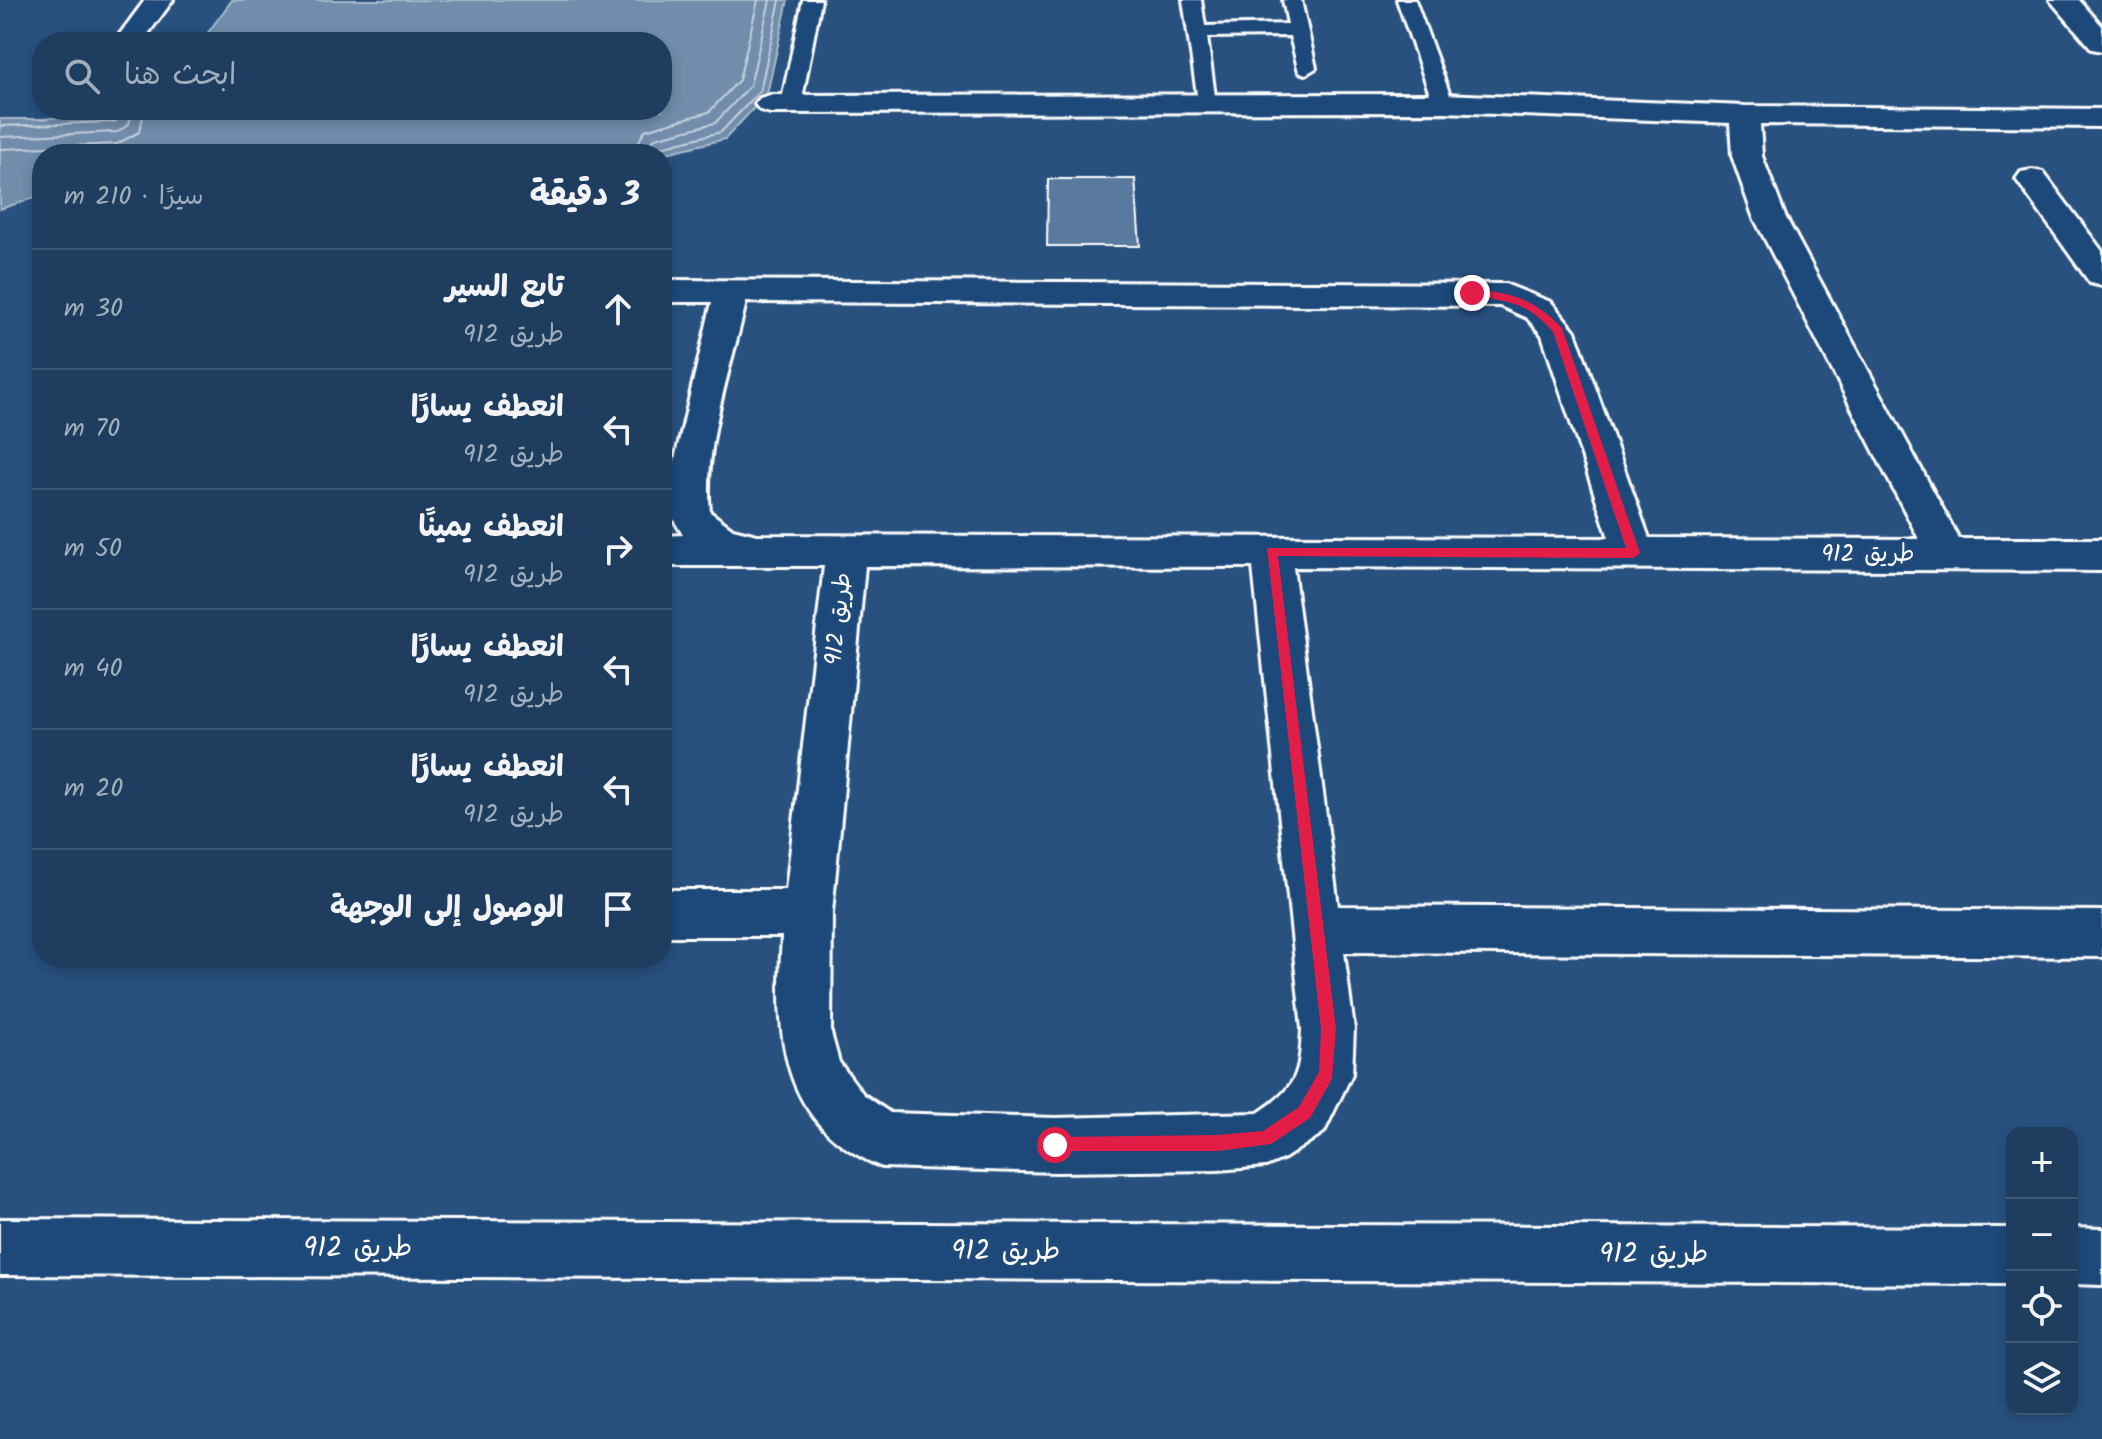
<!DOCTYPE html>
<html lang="ar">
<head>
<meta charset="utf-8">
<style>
  body { margin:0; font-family:Kalam,"Playpen Sans Arabic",sans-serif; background:#264465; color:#f1f3f6; direction:rtl }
  .controls { position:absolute; right:24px; bottom:24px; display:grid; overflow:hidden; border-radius:16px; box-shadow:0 4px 12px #0003 }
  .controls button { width:72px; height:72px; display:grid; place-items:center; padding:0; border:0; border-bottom:2px solid #3c5674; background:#1e3d5f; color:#f1f3f6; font:40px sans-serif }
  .stop { position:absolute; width:24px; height:24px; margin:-18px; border:6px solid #e11d48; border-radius:50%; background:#fff }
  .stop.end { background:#e11d48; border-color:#fff; box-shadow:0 2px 8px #0008 }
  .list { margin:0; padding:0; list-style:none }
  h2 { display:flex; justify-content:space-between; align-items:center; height:104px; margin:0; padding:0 32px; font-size:34px }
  h2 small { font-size:26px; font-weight:400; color:#a1aebd }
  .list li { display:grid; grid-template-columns:52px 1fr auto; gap:24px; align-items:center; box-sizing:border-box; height:120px; padding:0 32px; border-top:2px solid #3c5674 }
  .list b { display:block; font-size:30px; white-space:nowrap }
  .list p { margin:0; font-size:26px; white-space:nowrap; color:#a1aebd }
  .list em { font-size:26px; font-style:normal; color:#a1aebd }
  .icon { flex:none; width:44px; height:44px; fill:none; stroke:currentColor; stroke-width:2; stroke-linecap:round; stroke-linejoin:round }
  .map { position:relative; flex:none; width:2102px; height:1439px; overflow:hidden; direction:ltr }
  .search { position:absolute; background:#1e3d5f; box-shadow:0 4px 12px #0003; left:32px; top:32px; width:640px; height:88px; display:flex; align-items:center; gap:20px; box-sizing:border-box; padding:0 28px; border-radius:32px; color:#a1aebd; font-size:30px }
  .panel { position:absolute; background:#1e3d5f; box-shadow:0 4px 12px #0003; left:32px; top:144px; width:640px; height:824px; border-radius:32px; direction:rtl }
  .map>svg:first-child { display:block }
  .water { fill:#718dab; stroke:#aabbcd; stroke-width:2 }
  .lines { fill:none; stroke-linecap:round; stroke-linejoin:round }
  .shore { stroke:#c6d1dd; stroke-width:2 }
  .building { fill:#5a7a9d; stroke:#fff; stroke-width:2 }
  .lane-casing { stroke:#fff; stroke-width:6 }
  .street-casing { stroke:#fff; stroke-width:6 }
  .lane { fill:#1f4a7a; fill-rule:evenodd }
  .street { fill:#1f4a7a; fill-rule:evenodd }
  .route { fill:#e11d48 }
  .labels { text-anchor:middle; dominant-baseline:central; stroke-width:8; stroke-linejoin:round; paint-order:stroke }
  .street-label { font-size:24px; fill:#fff; stroke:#1f4a7a }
  .near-street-label { font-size:28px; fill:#fff; stroke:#1f4a7a }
</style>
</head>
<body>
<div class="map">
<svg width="2102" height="1439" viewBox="0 0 2102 1439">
  <rect width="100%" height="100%" fill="#28517f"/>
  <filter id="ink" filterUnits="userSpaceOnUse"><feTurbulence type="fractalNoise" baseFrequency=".0125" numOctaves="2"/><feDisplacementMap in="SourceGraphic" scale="16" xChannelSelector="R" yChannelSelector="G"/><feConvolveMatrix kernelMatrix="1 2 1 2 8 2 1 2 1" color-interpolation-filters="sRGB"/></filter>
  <g filter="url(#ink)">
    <!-- water -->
    <polygon class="water" points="232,0 788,0 767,94 725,139 662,154 42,154 42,195 0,209 0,119 42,119 131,110 662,110 662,42 201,42"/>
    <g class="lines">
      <!-- shore -->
      <g class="shore">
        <polyline points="0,126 114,122 121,118 123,110"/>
        <polyline points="0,137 118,132 129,124 133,110"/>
        <polyline points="0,149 117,144 139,132 145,110"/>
        <polyline points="632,154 645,130 709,112 739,80 758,0"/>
        <polyline points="644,154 655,138 715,123 750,86 770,0"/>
        <polyline points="654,154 661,147 721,132 760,91 780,0"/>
      </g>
    </g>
    <!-- building -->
    <polygon class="building" points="1048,179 1135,179 1140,246 1047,246"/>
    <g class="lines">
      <defs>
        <g id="lane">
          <polygon points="803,0 821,0 801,104 791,110 781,104"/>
          <polygon points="1183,0 1201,0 1205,26 1288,24 1283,0 1301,0 1316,68 1306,74 1299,72 1290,36 1207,37 1216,104 1206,110 1199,108"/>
          <polygon points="1397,0 1415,0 1453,103 1450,107 1443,109 1433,103"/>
        </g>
        <g id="street">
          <polygon points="145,0 173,0 142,42 114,42"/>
          <polygon points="2050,0 2079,0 2102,26 2102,51 2092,49"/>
          <path d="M1443,94L1745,106L2102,109V127L1760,124L1762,156L1785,216L1959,539H2102V571L1293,567L1338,906L2102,911V957L1344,952L1354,1029L1352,1074L1324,1132L1285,1158L1266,1166L1218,1170L1055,1172L882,1167C777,1123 776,1034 782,936H662V890H786L824,566H662V536L683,535L670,513L672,472L712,302H662V280L1505,284L1551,302L1575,331L1649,538L1919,539L1753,216L1732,156L1730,123L1443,112L770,113L760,110L755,104L760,98L770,95ZM746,302L1500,306L1527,318L1542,335L1609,538L757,535L733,529L710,512C703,444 731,369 746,302ZM865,566L1253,567L1302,1029C1300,1075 1297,1087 1258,1113L1055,1118L890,1113L863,1094L839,1062L831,1033L832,913Z"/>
          <polygon points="2032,170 2043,172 2102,251 2102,286 2090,283 2016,179 2021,172"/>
          <polygon points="0,1219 2012,1228 2012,1284 0,1275"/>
          <polygon points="2072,1228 2102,1229 2102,1285 2072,1284"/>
        </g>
      </defs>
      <!-- lane casing -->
      <use href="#lane" class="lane-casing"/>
      <!-- street casing -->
      <use href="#street" class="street-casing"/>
      <!-- lane -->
      <use href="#lane" class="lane"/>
      <!-- street -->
      <use href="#street" class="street"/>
    </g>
  </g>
  <!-- route -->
  <path class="route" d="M1472,289C1510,292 1536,300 1562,328L1640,553L1634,558L1278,556L1336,1029L1332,1079L1310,1118L1271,1144L1218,1151H1050V1140L1055,1137L1218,1135L1263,1131L1299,1107L1319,1072L1321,1029L1267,548H1626L1553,332C1525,300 1508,302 1469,295Z"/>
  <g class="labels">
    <!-- street labels -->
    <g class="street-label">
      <text x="1868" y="554">طريق 912</text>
      <text transform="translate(839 619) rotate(-84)">طريق 912</text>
    </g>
    <!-- near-street labels -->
    <g class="near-street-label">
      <text x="358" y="1248">طريق 912</text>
      <text x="1006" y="1251">طريق 912</text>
      <text x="1654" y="1254">طريق 912</text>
    </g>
  </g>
</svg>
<div class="controls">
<button>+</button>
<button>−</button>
<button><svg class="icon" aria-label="locate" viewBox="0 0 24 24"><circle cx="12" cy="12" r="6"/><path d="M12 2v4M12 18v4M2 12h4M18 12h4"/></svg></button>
<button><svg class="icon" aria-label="layers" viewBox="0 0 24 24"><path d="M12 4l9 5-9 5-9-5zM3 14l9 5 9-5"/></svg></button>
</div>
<div class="stop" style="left:1055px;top:1145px"></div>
<div class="stop end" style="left:1472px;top:293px"></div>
<div class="search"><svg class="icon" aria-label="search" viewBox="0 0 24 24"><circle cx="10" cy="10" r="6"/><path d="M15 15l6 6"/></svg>ابحث هنا</div>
<section class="panel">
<h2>3 دقيقة<small>سيرًا · 210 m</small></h2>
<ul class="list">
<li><svg class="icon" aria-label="ahead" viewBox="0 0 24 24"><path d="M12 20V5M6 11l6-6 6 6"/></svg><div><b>تابع السير</b><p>طريق 912</p></div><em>30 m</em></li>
<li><svg class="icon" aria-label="left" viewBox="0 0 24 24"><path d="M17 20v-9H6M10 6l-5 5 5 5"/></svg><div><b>انعطف يسارًا</b><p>طريق 912</p></div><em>70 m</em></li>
<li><svg class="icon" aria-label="right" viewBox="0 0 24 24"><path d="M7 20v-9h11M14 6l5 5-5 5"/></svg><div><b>انعطف يمينًا</b><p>طريق 912</p></div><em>50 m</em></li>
<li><svg class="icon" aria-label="left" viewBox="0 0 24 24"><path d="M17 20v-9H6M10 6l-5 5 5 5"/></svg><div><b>انعطف يسارًا</b><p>طريق 912</p></div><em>40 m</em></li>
<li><svg class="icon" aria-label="left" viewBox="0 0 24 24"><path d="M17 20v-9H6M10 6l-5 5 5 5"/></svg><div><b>انعطف يسارًا</b><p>طريق 912</p></div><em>20 m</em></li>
<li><svg class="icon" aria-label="arrive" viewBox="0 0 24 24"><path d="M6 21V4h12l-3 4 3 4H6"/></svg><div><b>الوصول إلى الوجهة</b></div></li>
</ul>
</section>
</div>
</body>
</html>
